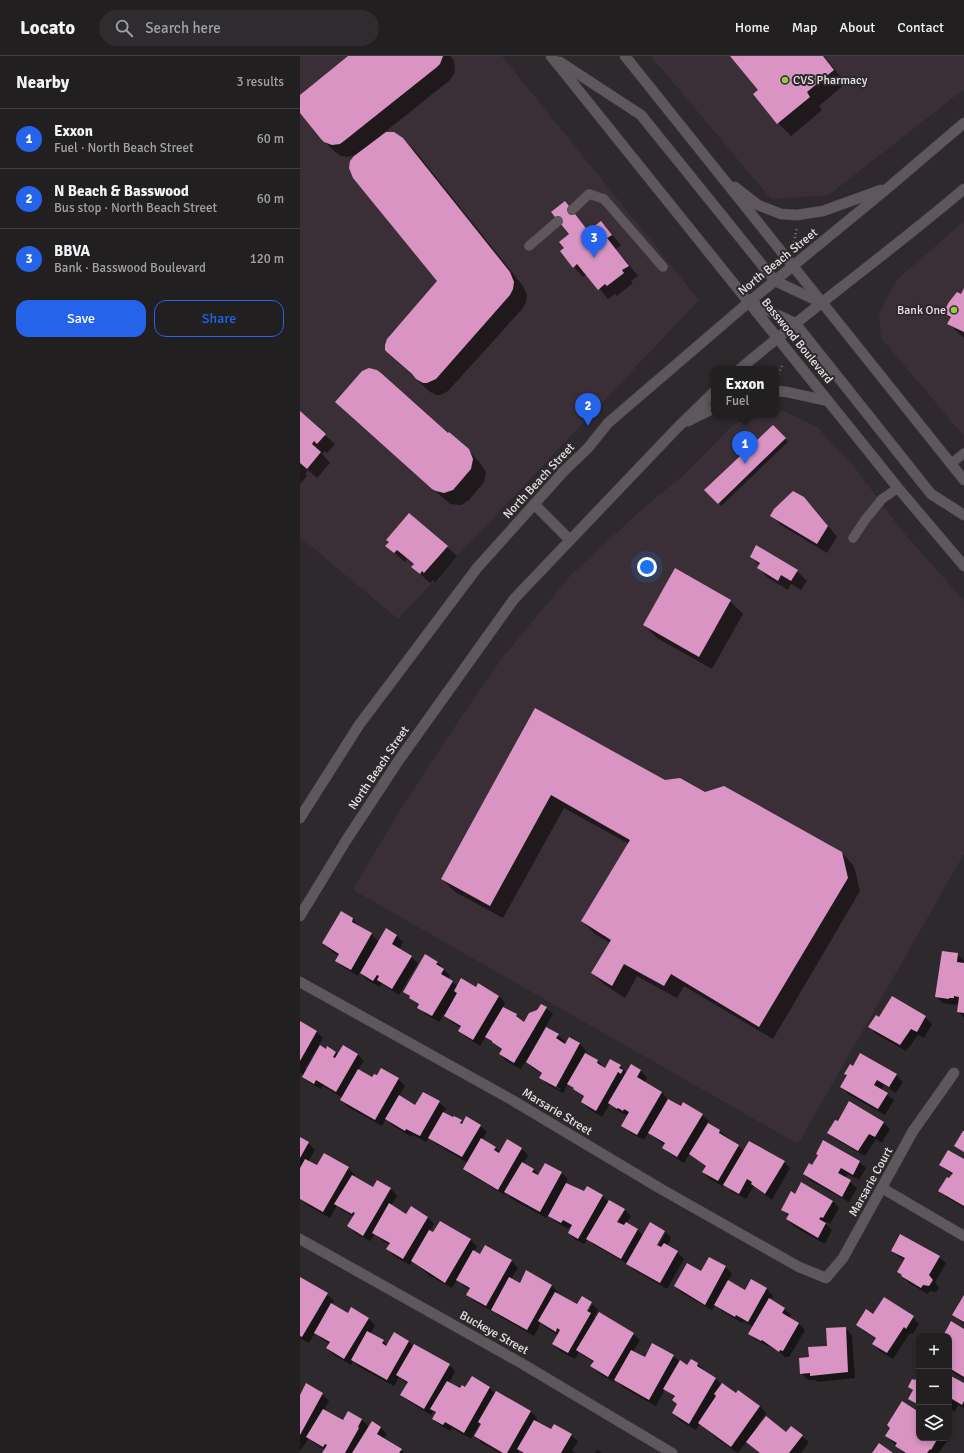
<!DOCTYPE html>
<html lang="en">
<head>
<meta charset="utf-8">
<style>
  body { margin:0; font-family:Signika,sans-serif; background:#2e2c2e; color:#f1f3f6 }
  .controls { position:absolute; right:12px; bottom:12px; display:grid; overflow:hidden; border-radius:8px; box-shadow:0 2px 6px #0003 }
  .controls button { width:36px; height:36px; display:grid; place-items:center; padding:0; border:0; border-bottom:1px solid #3f3d3f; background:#221f21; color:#f1f3f6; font:20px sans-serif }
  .you { position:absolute; left:347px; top:511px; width:14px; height:14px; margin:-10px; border:3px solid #fff; border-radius:50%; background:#1a73e8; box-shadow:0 0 0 6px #1a73e833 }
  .badge { display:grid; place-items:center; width:26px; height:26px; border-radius:50%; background:#2563eb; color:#fff; font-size:13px; font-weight:700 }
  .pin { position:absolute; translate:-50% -33px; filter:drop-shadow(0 1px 2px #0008) }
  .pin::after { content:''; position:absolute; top:21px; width:14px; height:12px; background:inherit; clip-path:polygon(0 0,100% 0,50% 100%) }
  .popup { position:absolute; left:411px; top:310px; width:68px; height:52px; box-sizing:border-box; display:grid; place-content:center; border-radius:8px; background:#221f21; filter:drop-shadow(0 1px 3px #0005); font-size:13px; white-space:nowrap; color:#a2a2a5 }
  .popup b { font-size:15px; color:#f1f3f6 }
  .popup::after { content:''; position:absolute; left:50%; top:100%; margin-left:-8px; border:8px solid transparent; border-top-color:#221f21 }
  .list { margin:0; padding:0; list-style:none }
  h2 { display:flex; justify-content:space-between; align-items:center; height:52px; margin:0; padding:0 16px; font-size:17px }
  h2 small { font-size:13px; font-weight:400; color:#a2a2a5 }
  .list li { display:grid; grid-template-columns:26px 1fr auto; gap:12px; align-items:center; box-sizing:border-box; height:60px; padding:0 16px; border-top:1px solid #3f3d3f }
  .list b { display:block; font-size:15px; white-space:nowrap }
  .list p { margin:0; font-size:13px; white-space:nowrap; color:#a2a2a5 }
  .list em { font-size:13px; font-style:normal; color:#a2a2a5 }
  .actions { display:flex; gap:8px; padding:12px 16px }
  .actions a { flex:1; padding:9px 0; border:1px solid #2563eb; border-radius:12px; text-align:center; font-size:14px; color:#2563eb }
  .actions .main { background:#2563eb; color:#fff }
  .icon { flex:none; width:22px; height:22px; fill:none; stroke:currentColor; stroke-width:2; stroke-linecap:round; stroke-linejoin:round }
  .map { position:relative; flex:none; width:664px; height:1397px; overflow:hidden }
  header { display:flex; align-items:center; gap:24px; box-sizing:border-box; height:56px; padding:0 20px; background:#221f21; border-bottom:1px solid #3f3d3f }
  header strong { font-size:19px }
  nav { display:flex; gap:22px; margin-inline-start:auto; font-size:14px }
  .search { width:280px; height:36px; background:#2e2c2e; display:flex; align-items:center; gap:10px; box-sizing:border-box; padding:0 14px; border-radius:22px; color:#a2a2a5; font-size:15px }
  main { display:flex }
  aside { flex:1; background:#221f21 }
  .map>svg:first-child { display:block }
  .built { fill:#3a2f36 }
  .shadow { fill:#0007; fill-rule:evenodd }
  .building { fill:#da94c3 }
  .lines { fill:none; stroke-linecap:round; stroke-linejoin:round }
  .service-casing { stroke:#4c484b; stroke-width:10 }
  .minor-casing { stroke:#4c484b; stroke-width:11 }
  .secondary-casing { stroke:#4c484b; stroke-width:11 }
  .path { stroke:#7e7a7d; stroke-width:2.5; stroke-dasharray:1 3; stroke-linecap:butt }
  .service { stroke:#5e585c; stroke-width:9 }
  .minor { stroke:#5e585c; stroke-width:10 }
  .secondary { stroke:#5e585c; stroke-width:10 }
  .poi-dot { fill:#91cd3f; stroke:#2e292c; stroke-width:1.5 }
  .labels { text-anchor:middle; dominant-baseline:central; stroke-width:4; stroke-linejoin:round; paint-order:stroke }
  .poi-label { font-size:12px; fill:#e6e3e5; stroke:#2e292c; text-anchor:start }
  .street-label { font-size:12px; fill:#e6e3e5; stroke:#2e292c }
</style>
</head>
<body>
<header>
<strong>Locato</strong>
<div class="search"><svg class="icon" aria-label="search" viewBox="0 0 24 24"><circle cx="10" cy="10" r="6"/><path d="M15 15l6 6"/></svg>Search here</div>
<nav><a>Home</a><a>Map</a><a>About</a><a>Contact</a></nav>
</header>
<main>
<aside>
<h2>Nearby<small>3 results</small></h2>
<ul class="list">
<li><span class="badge">1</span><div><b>Exxon</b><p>Fuel · North Beach Street</p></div><em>60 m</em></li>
<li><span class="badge">2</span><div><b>N Beach &amp; Basswood</b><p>Bus stop · North Beach Street</p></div><em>60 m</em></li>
<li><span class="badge">3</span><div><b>BBVA</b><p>Bank · Basswood Boulevard</p></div><em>120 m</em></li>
</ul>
<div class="actions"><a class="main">Save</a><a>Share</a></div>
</aside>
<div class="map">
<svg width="664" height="1397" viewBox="0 0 664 1397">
  <rect width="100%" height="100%" fill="#2e292c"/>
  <!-- built -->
  <g class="built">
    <polygon points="0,0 202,0 399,244 98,563 0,481"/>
    <polygon points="351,0 664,0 664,33 529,139 471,143"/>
    <polygon points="664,165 664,380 581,282 579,257 597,224"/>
    <polygon points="484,355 517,371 556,413 599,471 664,545 664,798 498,1088 53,834 95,762 159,664 202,602 271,519 341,454 385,418 433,369 453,359 476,359 476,356"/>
  </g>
  <!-- shadow -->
  <g class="shadow">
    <polygon points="50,0 150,0 153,3 155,10 154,18 150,24 80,80 90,77 102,82 116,96 223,230 227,239 226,246 223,252 148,335 140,339 137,339 130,336 88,297 138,225 51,106 55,99 49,101 41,100 35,96 21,82 0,56 0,40"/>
    <polygon points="431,0 524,0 546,27 519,50 522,54 491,80 478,67 459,34"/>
    <polygon points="301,166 321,189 316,193 338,220 331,225 333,227 317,240 315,238 308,243 287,218 283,221 274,211 285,172 289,176"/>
    <polygon points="664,234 664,282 649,268 651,263 644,257 661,239"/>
    <polygon points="36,346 148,379 168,394 181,408 186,416 184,426 169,444 161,449 150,448 49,359"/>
    <polygon points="0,357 35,388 27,397 25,395 22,398 30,407 17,422 8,414 5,418 7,420 0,428"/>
    <polygon points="473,370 488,386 421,450 406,434"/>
    <polygon points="503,442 514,452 537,481 527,497 481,469 471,459"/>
    <polygon points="87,490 147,491 157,500 135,526 133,524 130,527 113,511 114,509 107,503 105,506"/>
    <polygon points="451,501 497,515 507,525 501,534 491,528 488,534 468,522 459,512 460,510"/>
    <polygon points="430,545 443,558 412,613 357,582 344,569"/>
    <polygon points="235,654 365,725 404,737 541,796 554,810 560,835 473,983 384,930 377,942 337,920 325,942 305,929 292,917 310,887 295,878 282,865 329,788 264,752 203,862 155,836 142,823"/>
    <polygon points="41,857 53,863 59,870 59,871 71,878 79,886 97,880 103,886 99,894 111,901 118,907 99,939 82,928 80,931 67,924 60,916 58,920 43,911 37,905 39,900 30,894 24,887"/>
    <polygon points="657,898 664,905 664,962 658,955 659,948 655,948 655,949 643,947 637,941"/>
    <path d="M137,906L150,920L148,923L157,930L176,933L179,929L199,940L205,947L203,951L216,959L224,967L238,955L242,949L253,958L245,972L258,979L265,986L264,988L266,989L270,982L280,988L286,995L285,998L298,1005L305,1013L320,1010L327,1017L331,1010L341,1015L347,1022L344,1026L362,1036L368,1044L381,1052L402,1059L409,1065L407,1068L420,1075L444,1095L484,1106L490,1112L472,1144L454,1130L446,1143L431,1135L426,1129L424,1131L410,1123L403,1116L406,1111L390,1097L384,1107L370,1098L363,1092L365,1089L356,1083L349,1076L344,1084L329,1076L323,1069L328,1060L316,1054L310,1048L302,1061L289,1053L282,1046L285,1042L268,1027L263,1037L247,1028L241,1022L243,1018L234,1013L226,1005L221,1013L206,1005L200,998L202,994L186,980L180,990L166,981L159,974L161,972L151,966L144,958L139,966L125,958L119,951V950L104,936ZM247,1025L261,1033L260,1034L247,1027Z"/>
    <polygon points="592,941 625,961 632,968 624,982 618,979 606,995 576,978 570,971 579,962"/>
    <polygon points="0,968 16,975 23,982 5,1013 7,1014 26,994 36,996 38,999 57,998 64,1005 58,1014 73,1022 78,1021 82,1014 98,1023 105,1030 99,1040 115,1051 139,1046 146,1053 143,1057 154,1063 155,1061 163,1067 180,1070 187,1076 182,1084 195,1091 200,1097 207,1084 222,1093 228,1099 223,1108 234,1114 239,1119 246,1108 262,1117 268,1123 266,1127 285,1137 302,1140 309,1146 324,1154 314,1169 316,1170 325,1154 331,1160 326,1168 338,1174 343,1180 350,1167 365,1175 354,1193 356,1194 366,1176 371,1182 367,1190 377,1196 384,1203 367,1233 334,1214 328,1208 294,1189 288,1183 284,1188 276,1184 269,1177 272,1172 270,1170 268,1173 256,1166 248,1159 246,1162 212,1143 206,1137 205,1139 171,1119 164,1113 168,1107 136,1088 129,1082 126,1086 113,1079 112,1081 93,1070 86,1063 82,1070 48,1051 41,1044 43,1042 23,1030 21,1033 10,1027 3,1021 4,1019 0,1017"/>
    <polygon points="596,1019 603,1026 596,1037 584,1029 581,1034 594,1044 585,1059 548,1038 542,1031"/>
    <polygon points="549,1047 584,1067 590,1073 582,1087 576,1083 565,1100 535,1083 528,1076 538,1067"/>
    <polygon points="0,1082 8,1087 15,1094 8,1106 17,1111 48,1112 55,1119 53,1121 73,1133 77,1125 91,1133 97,1140 91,1150 107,1159 127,1161 134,1168 129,1176 170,1184 177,1190 174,1195 180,1199 185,1190 212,1205 218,1212 211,1223 220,1228 251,1229 258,1236 257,1238 278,1250 282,1242 292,1248 290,1248 284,1259 286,1260 292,1248 298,1254 294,1261 296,1263 333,1278 340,1284 333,1296 345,1303 353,1289 373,1300 380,1306 388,1310 391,1304 398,1308 404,1314 404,1316 416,1323 422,1329 436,1338 438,1335 460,1350 466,1357 457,1370 458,1371 487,1377 491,1371 509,1386 501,1397 460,1397 447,1385 438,1397 417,1383 400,1367 396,1374 379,1364 373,1357 378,1349 375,1342 365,1333 356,1350 322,1331 316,1324 314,1326 298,1317 292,1310 294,1306 284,1300 279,1296 275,1303 260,1295 253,1288 258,1279 246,1272 241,1267 234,1280 199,1260 193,1255 193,1256 174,1245 168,1239 170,1234 164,1230 157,1223 152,1232 130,1220 112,1205 110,1209 94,1200 87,1193 90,1189 80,1183 75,1178 70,1185 55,1177 49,1170 54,1161 42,1154 37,1149 30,1162 7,1149 0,1143"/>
    <polygon points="664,1104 664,1152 646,1141 640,1135 653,1119 640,1109"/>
    <polygon points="559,1106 566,1112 559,1124 548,1118 545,1122 557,1132 549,1146 511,1125 504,1118 513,1110"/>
    <polygon points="495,1139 533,1145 539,1152 530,1168 527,1166 526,1168 532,1174 525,1188 493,1170 487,1163 489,1160 482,1153"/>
    <polygon points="592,1194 639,1201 646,1207 635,1226 639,1232 636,1236 630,1235 628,1238 609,1227 598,1216 605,1204 599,1201"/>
    <polygon points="410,1202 426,1211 432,1218 428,1225 445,1235 451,1224 467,1233 473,1240 470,1245 484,1253 491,1259 489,1262 498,1267 505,1274 489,1301 487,1300 486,1302 478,1295 456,1284 449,1278 453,1271 443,1265 442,1267 422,1255 415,1249 412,1254 382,1237 375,1230 402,1216"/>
    <polygon points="0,1222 27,1238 34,1245 32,1248 49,1258 68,1262 75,1269 70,1278 83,1285 87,1289 94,1277 109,1285 113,1290 149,1309 155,1315 149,1327 160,1333 166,1333 172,1322 190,1332 195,1338 196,1336 231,1356 237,1362 236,1366 252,1375 271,1379 278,1385 272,1395 276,1397 222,1397 219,1394 218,1397 200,1397 182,1387 175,1380 182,1368 180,1367 171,1383 152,1372 150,1375 140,1369 133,1363 136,1358 133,1355 131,1359 108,1345 101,1339 108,1328 99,1321 94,1330 59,1311 53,1305 51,1309 34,1299 27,1292 30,1288 22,1283 15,1276 9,1287 0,1282"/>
    <polygon points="664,1241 664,1268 654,1259"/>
    <polygon points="573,1259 613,1261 619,1268 613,1278 610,1277 593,1303 580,1295 573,1288 577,1283 564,1275 558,1269"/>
    <polygon points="545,1272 552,1279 555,1322 518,1326 515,1324 508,1324 501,1317 510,1302 529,1291"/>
    <polygon points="664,1274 664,1323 649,1314 649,1280 644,1280"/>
    <polygon points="619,1319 619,1351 610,1343 614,1336 609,1331 615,1326"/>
    <polygon points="649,1320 664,1328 664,1352 658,1349 655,1356 651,1354 649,1357"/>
    <polygon points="7,1329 22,1338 29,1345 24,1354 43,1366 49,1356 62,1364 69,1371 72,1367 81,1372 87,1378 84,1383 105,1397 24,1397 25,1394 14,1387 9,1382 1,1394 0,1393 0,1339"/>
    <polygon points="619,1357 619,1382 649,1382 639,1397 604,1397 586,1380"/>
    <polygon points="297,1394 302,1397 295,1397"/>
  </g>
  <!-- building -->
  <g class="building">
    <polygon points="48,0 143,0 140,8 137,11 44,85 40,88 32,89 24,86 21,83 0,57 0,39"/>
    <polygon points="430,0 523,0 534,14 507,36 510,41 477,68 453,38 458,34"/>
    <polygon points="86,76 94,76 103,82 210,216 214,226 213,233 210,239 136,323 127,327 123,327 116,323 112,318 88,297 85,294 85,289 87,283 137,225 53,122 49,112 50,105 54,100"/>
    <polygon points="265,145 288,175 301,165 312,179 307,182 329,210 322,214 324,217 307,230 305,228 298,234 277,208 273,212 260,195 264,192 259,186 269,178 251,156"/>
    <polygon points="664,232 664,276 647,268 651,261 643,257 649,246 657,236 661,238"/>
    <polygon points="69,312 77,314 81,317 148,377 149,376 169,393 173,403 171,413 153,434 144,437 136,435 132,433 35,346 62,315"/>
    <polygon points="0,355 26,378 17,388 14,385 12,388 21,396 7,413 0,407"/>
    <polygon points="473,369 486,382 418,448 404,434"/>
    <polygon points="493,435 504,441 528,470 517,488 470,460 474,453"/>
    <polygon points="109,457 148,490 124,517 122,515 120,518 111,511 114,508 97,494 94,497 85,490 89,486 86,484"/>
    <polygon points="456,489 498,514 491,525 481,519 478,525 457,512 460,507 450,501"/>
    <polygon points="375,512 431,544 399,601 343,569"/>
    <polygon points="235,652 365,724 380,722 405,736 424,730 542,796 548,822 459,971 371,918 364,930 324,908 312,930 291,917 311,884 281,865 330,784 251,739 190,850 141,823"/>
    <polygon points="41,855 53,862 52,866 72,877 51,914 35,905 39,898 22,887"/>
    <polygon points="86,872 97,879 92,888 112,900 92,933 77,924 79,920 77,919 73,925 60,917"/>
    <polygon points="642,895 658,897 657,906 664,907 664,957 657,956 659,941 654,940 654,942 649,942 649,943 635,941"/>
    <polygon points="125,898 138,906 136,908 144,913 141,918 153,925 132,960 117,952 119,948 109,942 110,940 103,936"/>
    <polygon points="161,922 176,931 178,927 199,940 173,984 158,975 161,970 144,960 157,937 154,935"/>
    <polygon points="592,940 626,960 617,976 611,973 600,989 568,971 576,959 579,961"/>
    <polygon points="241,948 247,951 214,1007 199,998 202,993 192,986 192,985 185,981 203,951 217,958 216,960 224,966 229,957 237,954"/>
    <polygon points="0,965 17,975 0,1005"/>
    <polygon points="246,971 259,978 256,982 265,988 269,981 280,987 256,1031 239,1022 242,1017 226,1006"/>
    <polygon points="20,989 26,993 27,990 36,996 33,1001 35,1002 43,989 58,998 36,1036 16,1024 14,1028 2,1021"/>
    <polygon points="285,997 298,1004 297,1007 305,1012 310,1003 321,1009 319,1012 323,1014 321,1018 318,1016 296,1055 281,1046 284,1040 273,1033 274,1032 267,1028"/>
    <polygon points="560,997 597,1018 589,1031 577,1024 574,1029 588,1037 578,1053 540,1031 547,1019 544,1018 550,1008 553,1010"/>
    <polygon points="331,1008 341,1014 337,1021 362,1036 337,1079 321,1070 329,1056 324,1053 323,1055 318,1052 317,1053 308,1047"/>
    <polygon points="81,1012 99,1022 75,1064 40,1044 58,1013 72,1021 74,1018 77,1019"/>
    <polygon points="123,1036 140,1045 120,1080 106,1073 105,1075 85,1063 99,1039 115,1049"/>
    <polygon points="368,1043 381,1050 383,1046 403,1058 377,1101 362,1092 365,1087 348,1077"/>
    <polygon points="549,1045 584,1066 575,1081 569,1078 558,1095 527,1077 535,1064 538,1065"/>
    <polygon points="143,1056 153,1061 154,1060 162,1064 160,1067 162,1068 166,1060 181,1069 162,1101 128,1082"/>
    <polygon points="408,1067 420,1074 419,1077 439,1089 418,1125 402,1116 406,1110 389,1098"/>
    <polygon points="663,1075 664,1075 664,1096 654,1090"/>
    <polygon points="0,1081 9,1086 0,1102"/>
    <polygon points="181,1082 196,1091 194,1094 199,1097 207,1083 222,1092 198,1134 163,1113"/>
    <polygon points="523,1084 560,1105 553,1119 541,1112 538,1117 551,1124 542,1141 503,1118 509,1107 512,1109 518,1099 516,1098"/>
    <polygon points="449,1085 485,1105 465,1138 451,1128 452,1126 447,1123 439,1138 423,1129"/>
    <polygon points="648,1094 664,1103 664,1150 638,1135 647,1121 649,1122 653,1117 639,1109"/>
    <polygon points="24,1097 49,1111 23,1156 0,1143 0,1112 5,1103 17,1109"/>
    <polygon points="222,1106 234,1113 232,1116 238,1119 245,1107 262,1116 240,1156 204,1136"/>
    <polygon points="52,1119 73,1131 77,1124 91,1132 63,1180 47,1170 55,1157 53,1156 52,1158 34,1148"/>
    <polygon points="501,1126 533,1145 523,1162 521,1161 519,1163 526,1167 518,1182 486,1163 489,1158 481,1154 491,1135 495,1138"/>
    <polygon points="266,1127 284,1135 287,1130 303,1139 278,1183 268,1177 272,1169 263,1164 261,1167 248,1160"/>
    <polygon points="309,1144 325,1153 317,1166 324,1169 326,1166 338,1173 321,1203 286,1183"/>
    <polygon points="89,1147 106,1158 111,1150 128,1161 103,1203 86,1193 90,1187 72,1177"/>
    <polygon points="140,1165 171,1183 145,1227 111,1205 129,1174 133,1176"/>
    <polygon points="350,1166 365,1175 357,1189 361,1191 364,1187 378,1195 360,1227 326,1208"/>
    <polygon points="600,1178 640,1200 629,1219 633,1224 629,1230 623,1229 621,1232 601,1220 602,1219 597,1216 605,1202 591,1195"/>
    <polygon points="185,1189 212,1204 186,1250 166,1239 170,1232 156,1224 173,1194 180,1198"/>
    <polygon points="409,1201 426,1210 405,1249 374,1230 387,1207 401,1215"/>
    <polygon points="226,1214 252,1229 227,1274 191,1254 209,1221 220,1227"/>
    <polygon points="0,1221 28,1237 2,1281 0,1280"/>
    <polygon points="451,1223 467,1232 448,1266 436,1259 435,1261 414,1249 428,1224 445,1234"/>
    <polygon points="255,1236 277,1248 282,1240 292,1246 287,1255 291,1257 268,1297 252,1288 260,1274 257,1272 256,1276 238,1265"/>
    <polygon points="664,1239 664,1266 652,1259"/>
    <polygon points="584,1241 614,1260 606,1273 604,1271 587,1297 572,1288 576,1282 556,1269 566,1253 573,1258"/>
    <polygon points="469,1242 485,1252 482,1257 499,1267 483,1295 480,1294 479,1296 462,1284 461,1285 448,1278"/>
    <polygon points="31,1247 48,1257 51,1251 69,1262 44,1303 26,1292 30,1286 14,1277"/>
    <polygon points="299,1256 334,1277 308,1321 290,1310 294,1305 276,1294"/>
    <polygon points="651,1265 664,1273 664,1321 649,1312 649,1280 643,1280"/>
    <polygon points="546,1271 548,1316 510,1320 510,1317 500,1318 499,1302 509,1301 508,1291 527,1290 526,1272"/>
    <polygon points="67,1275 84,1284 82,1287 86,1290 94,1276 109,1285 87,1324 51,1304"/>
    <polygon points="352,1287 374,1299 349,1344 314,1324 331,1294 345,1301"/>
    <polygon points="114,1288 150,1308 124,1353 100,1339 108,1326 96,1319"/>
    <polygon points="391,1303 398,1307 397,1310 416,1322 389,1368 372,1357 377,1348 372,1344 375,1340 363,1333 380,1304 387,1309"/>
    <polygon points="619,1317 619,1349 608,1343 613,1334 608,1331 612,1323 615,1324"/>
    <polygon points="649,1319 664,1327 664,1345 662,1349 652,1343 649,1348"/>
    <polygon points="172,1320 190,1331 164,1377 145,1366 143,1369 132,1363 136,1356 130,1353 147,1325 160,1332 162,1329 165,1331"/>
    <polygon points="6,1327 23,1337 0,1379 0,1339"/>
    <polygon points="422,1327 436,1337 438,1334 460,1350 431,1391 398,1367 416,1340 414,1338"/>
    <polygon points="196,1335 231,1355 207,1397 203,1397 174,1380 181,1368 178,1366"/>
    <polygon points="602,1345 619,1356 619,1382 638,1382 631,1394 630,1393 627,1397 606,1397 595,1390 597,1387 585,1380 590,1372 587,1369"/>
    <polygon points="23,1353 43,1364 48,1355 62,1363 58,1371 59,1372 45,1397 22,1397 27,1389 25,1388 23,1391 6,1381"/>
    <polygon points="466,1360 486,1376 491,1370 503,1379 489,1397 460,1397 446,1386"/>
    <polygon points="234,1364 251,1373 254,1368 272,1378 261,1397 224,1397 217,1393"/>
    <polygon points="72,1365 81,1371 77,1378 102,1393 99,1397 52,1397"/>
    <polygon points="579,1387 593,1397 572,1397"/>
  </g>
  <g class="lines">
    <defs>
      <g id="service">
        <polyline points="272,154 289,138 304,143 363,211"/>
        <polyline points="229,190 258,165"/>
        <polyline points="651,408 664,397"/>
        <polyline points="553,482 565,464 582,443 598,432"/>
      </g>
      <g id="minor">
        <polyline points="0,926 212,1044 361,1133 499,1211 526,1222 543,1202 613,1075 654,1017"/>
        <polyline points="582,1132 664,1180"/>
        <polyline points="0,1183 221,1307 372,1397"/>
      </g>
      <g id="secondary">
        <polyline points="251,0 598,432 664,510"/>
        <polyline points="325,0 664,424"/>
        <polyline points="260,6 341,59 475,225 520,246"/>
        <polyline points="435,131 458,149 481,158 497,159 523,155 581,134"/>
        <polyline points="451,247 495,267 631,438 664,459"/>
        <path d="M440,313C513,251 591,195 664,133"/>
        <polyline points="476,335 487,336 528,345"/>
        <polyline points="388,365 414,352"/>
        <polyline points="234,448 270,484"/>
        <polyline points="0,762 59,669 177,512 264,415 288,392 308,367 449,246 589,131 664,67"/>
        <polyline points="0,860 47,783 99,704 214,543 378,371 414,336"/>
      </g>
    </defs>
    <!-- service casing -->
    <use href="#service" class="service-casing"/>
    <!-- minor casing -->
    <use href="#minor" class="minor-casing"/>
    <!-- secondary casing -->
    <use href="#secondary" class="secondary-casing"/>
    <!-- path -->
    <g class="path">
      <polyline points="494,186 497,171"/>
      <polyline points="477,322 482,309"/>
    </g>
    <!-- service -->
    <use href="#service" class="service"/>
    <!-- minor -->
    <use href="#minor" class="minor"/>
    <!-- secondary -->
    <use href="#secondary" class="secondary"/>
  </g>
  <!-- markers -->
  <g class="poi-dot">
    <circle cx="485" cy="24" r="4"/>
    <circle cx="654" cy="254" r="4"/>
  </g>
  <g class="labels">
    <!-- poi labels -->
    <g class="poi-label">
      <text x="493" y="24">CVS Pharmacy</text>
      <text x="646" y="254" text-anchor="end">Bank One</text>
    </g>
    <!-- street labels -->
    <g class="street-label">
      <text transform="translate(478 206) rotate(-39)">North Beach Street</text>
      <text transform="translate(497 285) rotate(51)">Basswood Boulevard</text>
      <text transform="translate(239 425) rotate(-47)">North Beach Street</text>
      <text transform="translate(79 712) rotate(-56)">North Beach Street</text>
      <text transform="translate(257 1056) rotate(31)">Marsarie Street</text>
      <text transform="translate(571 1126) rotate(-61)">Marsarie Court</text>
      <text transform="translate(194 1277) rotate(29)">Buckeye Street</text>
    </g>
  </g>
</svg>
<div class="controls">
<button>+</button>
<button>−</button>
<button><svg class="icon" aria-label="layers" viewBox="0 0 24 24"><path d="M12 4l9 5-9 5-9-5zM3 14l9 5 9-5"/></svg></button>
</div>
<div class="you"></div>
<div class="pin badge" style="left:445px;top:408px">1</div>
<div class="popup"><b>Exxon</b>Fuel</div>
<div class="pin badge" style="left:288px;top:370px">2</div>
<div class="pin badge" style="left:294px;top:202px">3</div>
</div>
</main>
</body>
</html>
